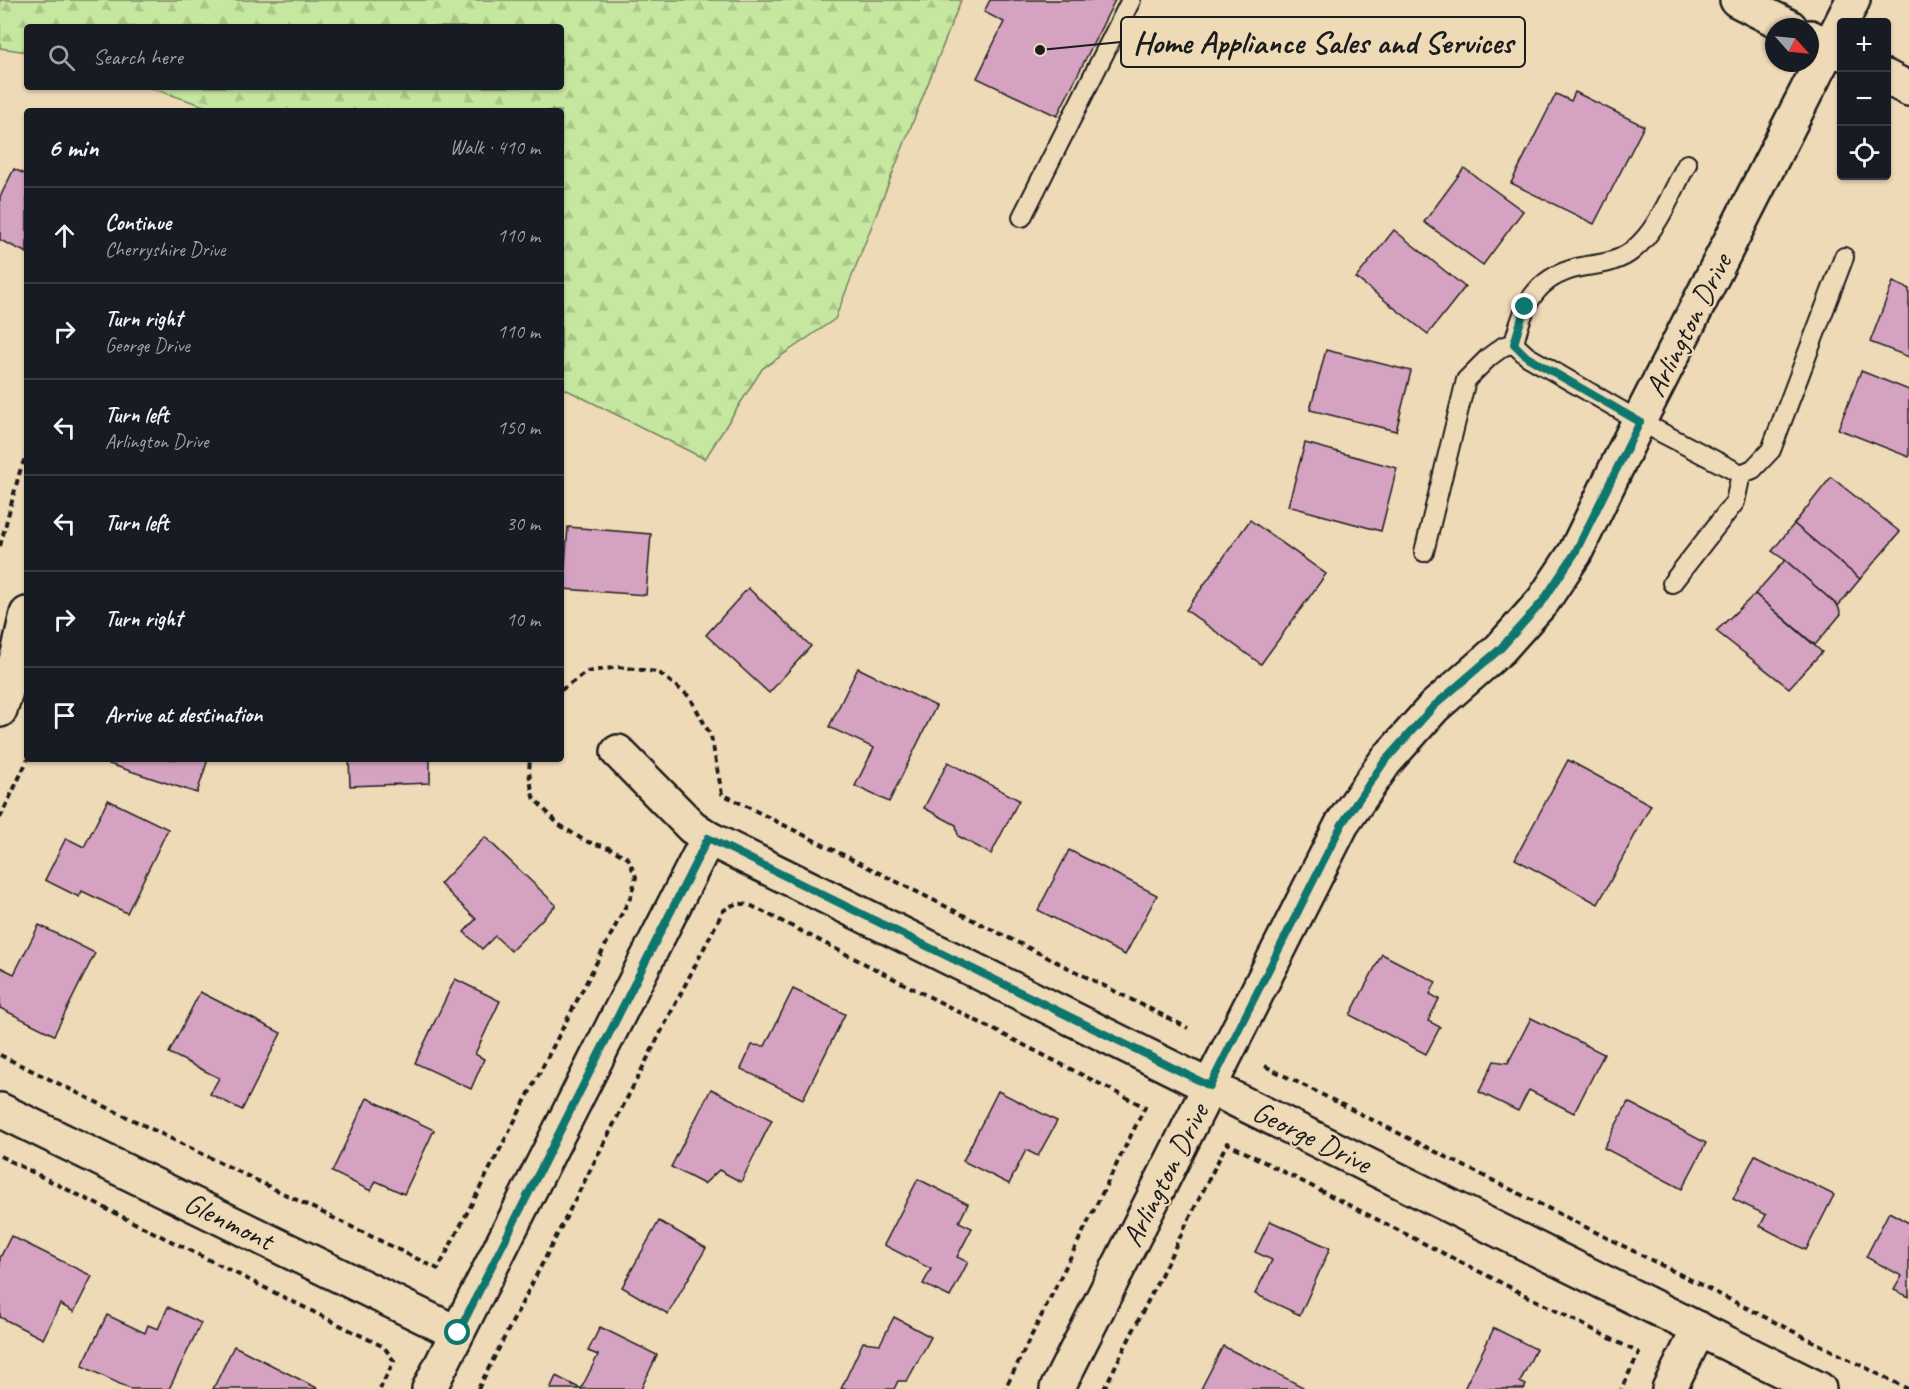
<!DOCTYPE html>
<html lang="en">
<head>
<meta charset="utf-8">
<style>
  body { margin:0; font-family:Caveat,sans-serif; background:#242831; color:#f1f3f6 }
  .controls { position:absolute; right:18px; top:18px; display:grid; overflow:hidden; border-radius:6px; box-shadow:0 2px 4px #0004 }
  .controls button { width:54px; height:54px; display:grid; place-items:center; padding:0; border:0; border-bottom:2px solid #363941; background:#171b24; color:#f1f3f6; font:30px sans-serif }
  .compass { position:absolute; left:1765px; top:18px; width:54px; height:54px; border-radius:50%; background:#171b24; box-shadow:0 2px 4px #0004; rotate:117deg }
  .stop { position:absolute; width:18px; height:18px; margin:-14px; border:4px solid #0f766e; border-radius:50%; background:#fff }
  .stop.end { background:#0f766e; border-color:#fff; box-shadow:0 2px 6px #0008 }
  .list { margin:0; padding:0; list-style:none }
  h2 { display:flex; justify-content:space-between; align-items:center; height:78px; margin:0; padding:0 24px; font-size:26px }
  h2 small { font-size:20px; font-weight:400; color:#9ea1a6 }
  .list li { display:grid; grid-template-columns:39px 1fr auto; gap:18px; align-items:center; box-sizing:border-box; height:96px; padding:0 24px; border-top:2px solid #363941 }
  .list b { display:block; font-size:22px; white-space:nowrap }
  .list p { margin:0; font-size:20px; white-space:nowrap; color:#9ea1a6 }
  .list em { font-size:20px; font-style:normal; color:#9ea1a6 }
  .icon { flex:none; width:33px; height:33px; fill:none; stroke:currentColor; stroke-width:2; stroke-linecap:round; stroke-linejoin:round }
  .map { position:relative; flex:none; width:1909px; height:1389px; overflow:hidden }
  .search { position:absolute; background:#171b24; box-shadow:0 2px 4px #0004; left:24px; top:24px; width:540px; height:66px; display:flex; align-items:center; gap:15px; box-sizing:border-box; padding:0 21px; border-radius:6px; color:#9ea1a6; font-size:22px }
  .panel { position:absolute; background:#171b24; box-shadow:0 2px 4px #0004; left:24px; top:108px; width:540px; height:654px; border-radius:6px }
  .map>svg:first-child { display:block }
  .forest { fill:url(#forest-firs); stroke:#71825e; stroke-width:1.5 }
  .building { fill:#d5a3c1; stroke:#1c1c1c; stroke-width:1.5 }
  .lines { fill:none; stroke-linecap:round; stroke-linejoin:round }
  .lane-casing { stroke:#1c1c1c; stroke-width:22 }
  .street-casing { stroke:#1c1c1c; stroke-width:38 }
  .primary-casing { stroke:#1c1c1c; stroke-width:38 }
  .path { stroke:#1c1c1c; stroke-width:4; stroke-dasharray:6 4.5; stroke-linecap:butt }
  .lane { stroke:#efdab8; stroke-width:18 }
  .street { stroke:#efdab8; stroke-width:33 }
  .primary { stroke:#efdab8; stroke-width:33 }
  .route { stroke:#0f766e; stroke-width:8 }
  .labels { text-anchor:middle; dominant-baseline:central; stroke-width:4.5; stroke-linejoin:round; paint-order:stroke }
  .street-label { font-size:30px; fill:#1c1c1c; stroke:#efdab8 }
  .leader { fill:none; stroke:#1c1c1c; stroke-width:2 }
  .callout-dot { fill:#1c1c1c; stroke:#efdab8; stroke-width:2 }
  .callout { fill:#efdab8; stroke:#1c1c1c; stroke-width:2 }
  .callout-label { font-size:32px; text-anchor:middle; font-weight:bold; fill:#1c1c1c }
</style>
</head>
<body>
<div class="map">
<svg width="1909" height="1389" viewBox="0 0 1909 1389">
  <defs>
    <pattern id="forest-firs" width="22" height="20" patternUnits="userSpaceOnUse" patternTransform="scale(1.5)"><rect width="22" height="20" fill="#c6e79f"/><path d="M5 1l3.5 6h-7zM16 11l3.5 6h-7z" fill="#aac688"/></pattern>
  </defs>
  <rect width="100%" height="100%" fill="#efdab8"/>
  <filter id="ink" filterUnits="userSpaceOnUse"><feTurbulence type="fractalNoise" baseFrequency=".0167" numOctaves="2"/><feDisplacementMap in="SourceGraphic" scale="12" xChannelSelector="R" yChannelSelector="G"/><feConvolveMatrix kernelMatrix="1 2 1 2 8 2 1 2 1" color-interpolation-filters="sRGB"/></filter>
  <g filter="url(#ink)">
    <!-- forest -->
    <polygon class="forest" points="0,0 961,0 835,319 762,369 705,459 561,387 561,111 219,111 148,87 561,87 561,27 27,27 27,52 0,48"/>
    <!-- building -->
    <g class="building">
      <polygon points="990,0 1115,0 1057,116 977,78 1004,22 984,12"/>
      <polygon points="1575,92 1644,126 1594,224 1511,183 1556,94 1571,101"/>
      <polygon points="1464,168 1523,211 1483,265 1424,222"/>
      <polygon points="14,169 27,175 27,253 0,240 0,197"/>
      <polygon points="1394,230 1465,287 1428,334 1356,278"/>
      <polygon points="1893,282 1909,289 1909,357 1870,342"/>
      <polygon points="1326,350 1411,371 1396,431 1310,410"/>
      <polygon points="1861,371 1909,390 1909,457 1838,429"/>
      <polygon points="1305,443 1397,468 1381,531 1288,506"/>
      <polygon points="1831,477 1900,532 1860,579 1794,524"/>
      <polygon points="1250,520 1326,574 1261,664 1186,610"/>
      <polygon points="1794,524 1860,579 1838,606 1785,560 1772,551"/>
      <polygon points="568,527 651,534 646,595 563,589"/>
      <polygon points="1785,560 1838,606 1841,614 1815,645 1755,594"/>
      <polygon points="748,588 811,646 769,693 706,635"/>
      <polygon points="1755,594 1822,652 1789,688 1716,631"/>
      <polygon points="858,668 936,706 889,802 855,786 874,748 829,727"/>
      <polygon points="110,759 208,759 197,793 109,764"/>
      <polygon points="349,759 430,759 430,783 350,786"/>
      <polygon points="1568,760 1651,805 1598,904 1515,859"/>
      <polygon points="948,762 1019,800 991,854 958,836 956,825 924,808"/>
      <polygon points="108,800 168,829 127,913 82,891 79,897 45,880 66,838 84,847"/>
      <polygon points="485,837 556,905 511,951 495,936 482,949 464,932 476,919 440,884"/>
      <polygon points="1069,850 1157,895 1125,955 1038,910"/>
      <polygon points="39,925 95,953 54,1035 0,1008 0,967 14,974"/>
      <polygon points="1382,954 1436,982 1430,994 1439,999 1428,1021 1440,1027 1426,1054 1350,1015"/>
      <polygon points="455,979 500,1001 475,1054 484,1059 471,1089 415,1063"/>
      <polygon points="793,989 845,1014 803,1099 741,1069 752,1045 765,1046"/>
      <polygon points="200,992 281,1033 242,1110 210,1094 219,1078 169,1053"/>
      <polygon points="1531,1018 1604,1054 1574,1113 1529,1090 1518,1111 1479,1092 1494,1061 1508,1063"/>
      <polygon points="711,1089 772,1120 741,1182 719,1170 704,1184 671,1167"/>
      <polygon points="998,1091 1057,1121 1038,1156 1026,1150 1009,1184 963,1161"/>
      <polygon points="367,1098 434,1130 404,1194 376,1181 371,1191 332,1172"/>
      <polygon points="1628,1102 1706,1143 1682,1189 1604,1148"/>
      <polygon points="1755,1155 1834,1195 1806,1250 1760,1226 1766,1215 1733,1199"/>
      <polygon points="918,1179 968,1204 959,1222 972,1228 957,1257 968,1262 950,1297 923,1284 931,1269 884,1245"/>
      <polygon points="1889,1212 1909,1223 1909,1297 1894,1290 1902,1276 1866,1257"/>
      <polygon points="659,1221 706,1248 668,1314 622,1287"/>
      <polygon points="1270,1221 1330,1248 1300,1315 1255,1294 1272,1260 1255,1252"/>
      <polygon points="11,1236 92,1276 74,1312 60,1304 43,1339 0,1317 0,1258"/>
      <polygon points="168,1307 201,1323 169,1389 130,1389 82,1366 107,1315 145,1333 148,1325 158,1329"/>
      <polygon points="894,1317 931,1337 907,1381 898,1381 894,1389 841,1389 863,1342 880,1344"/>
      <polygon points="600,1327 657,1355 641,1389 550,1389 556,1376 581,1389 598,1355 588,1351"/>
      <polygon points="1494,1328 1536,1349 1520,1382 1526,1385 1524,1389 1464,1389"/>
      <polygon points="234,1346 317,1388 316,1389 213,1389"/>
      <polygon points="1223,1346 1303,1387 1302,1389 1201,1389"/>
    </g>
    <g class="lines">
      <defs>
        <g id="lane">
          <path d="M1687,164C1671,193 1659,229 1633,250C1620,261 1603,264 1586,266C1539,274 1524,300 1514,344L1527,356L1639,421L1741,474L1753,469L1771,450L1844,257"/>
          <polyline points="1022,217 1131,0"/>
          <polyline points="1424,552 1466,380 1489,357 1504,346 1514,344"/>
          <polyline points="1672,583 1735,502 1741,474"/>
        </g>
        <g id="street">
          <polyline points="0,710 18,654 27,614"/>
          <polyline points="618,752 692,827 708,838 1819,1389"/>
          <polyline points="0,1110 457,1333"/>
          <polyline points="429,1389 708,838"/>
          <polyline points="1057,1389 1342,824 1385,762 1434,707 1500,649 1543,601 1575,553 1639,421 1853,0"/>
          <polyline points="1669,1389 1699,1329"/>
        </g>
        <g id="primary">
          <polyline points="1737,0 1790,27"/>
          <polyline points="1810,37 1842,53"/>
          <polyline points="1886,77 1909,89"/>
        </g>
      </defs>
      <!-- lane casing -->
      <use href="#lane" class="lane-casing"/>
      <!-- street casing -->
      <use href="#street" class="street-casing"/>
      <!-- primary casing -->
      <use href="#primary" class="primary-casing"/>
      <!-- path -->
      <g class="path">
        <polyline points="0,546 20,471 27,453"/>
        <polyline points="561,690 587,672 618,667 658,672 690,697 711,736 722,794 1188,1028"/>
        <polyline points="0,818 28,759"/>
        <polyline points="0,1055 438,1269 631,896 636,877 628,858 609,848 585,841 558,824 533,797 529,772 530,759"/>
        <polyline points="1265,1066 1908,1389"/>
        <polyline points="0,1156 384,1347 394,1361 380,1389"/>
        <path d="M478,1389L723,911C732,904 738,902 750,905L1145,1107L1005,1389"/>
        <polyline points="1104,1389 1227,1143 1639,1353 1621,1389"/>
      </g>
      <!-- lane -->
      <use href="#lane" class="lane"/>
      <!-- street -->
      <use href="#street" class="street"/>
      <!-- primary -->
      <use href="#primary" class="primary"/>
    </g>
  </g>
  <g class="lines" filter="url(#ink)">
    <!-- route -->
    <polyline class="route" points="458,1333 708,838 1210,1086 1342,824 1384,762 1434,706 1500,649 1543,601 1575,553 1640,422 1527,357 1514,344 1525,307"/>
  </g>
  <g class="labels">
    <!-- street labels -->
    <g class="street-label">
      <text transform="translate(1688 325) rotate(-63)">Arlington Drive</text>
      <text transform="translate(1312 1137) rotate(26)">George Drive</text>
      <text transform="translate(1165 1175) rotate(-63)">Arlington Drive</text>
      <text transform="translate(229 1221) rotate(26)">Glenmont</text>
    </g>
  </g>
  <!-- callouts -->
  <path class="leader" d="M1040 50L1121 42"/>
  <circle class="callout-dot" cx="1040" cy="50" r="6"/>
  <rect class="callout" x="1121" y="17" width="404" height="50" rx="6"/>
  <g class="callout-label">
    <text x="1323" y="53">Home Appliance Sales and Services</text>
  </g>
</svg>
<div class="controls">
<button>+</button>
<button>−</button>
<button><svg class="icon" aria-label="locate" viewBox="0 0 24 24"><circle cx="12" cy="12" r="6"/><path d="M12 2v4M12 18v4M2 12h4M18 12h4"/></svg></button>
</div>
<svg class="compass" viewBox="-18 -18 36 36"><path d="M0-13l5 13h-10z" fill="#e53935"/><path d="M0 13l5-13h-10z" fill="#9ea1a6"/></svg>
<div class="stop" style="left:458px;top:1333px"></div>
<div class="stop end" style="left:1525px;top:307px"></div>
<div class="search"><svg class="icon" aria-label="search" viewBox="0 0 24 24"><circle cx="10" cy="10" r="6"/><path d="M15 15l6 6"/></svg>Search here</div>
<section class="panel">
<h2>6 min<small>Walk · 410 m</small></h2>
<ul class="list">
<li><svg class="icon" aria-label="ahead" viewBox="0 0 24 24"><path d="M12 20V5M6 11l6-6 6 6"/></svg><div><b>Continue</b><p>Cherryshire Drive</p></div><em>110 m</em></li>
<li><svg class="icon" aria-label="right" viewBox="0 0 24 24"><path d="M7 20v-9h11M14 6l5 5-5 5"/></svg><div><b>Turn right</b><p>George Drive</p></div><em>110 m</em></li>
<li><svg class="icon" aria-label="left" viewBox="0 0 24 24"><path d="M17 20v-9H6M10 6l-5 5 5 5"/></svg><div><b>Turn left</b><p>Arlington Drive</p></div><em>150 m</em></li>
<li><svg class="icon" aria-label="left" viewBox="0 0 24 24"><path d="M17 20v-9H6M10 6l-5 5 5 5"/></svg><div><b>Turn left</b></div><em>30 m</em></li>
<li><svg class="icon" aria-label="right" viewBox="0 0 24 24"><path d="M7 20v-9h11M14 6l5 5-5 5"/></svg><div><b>Turn right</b></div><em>10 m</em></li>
<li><svg class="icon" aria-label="arrive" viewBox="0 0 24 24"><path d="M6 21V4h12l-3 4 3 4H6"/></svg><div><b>Arrive at destination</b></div></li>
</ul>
</section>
</div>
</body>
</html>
